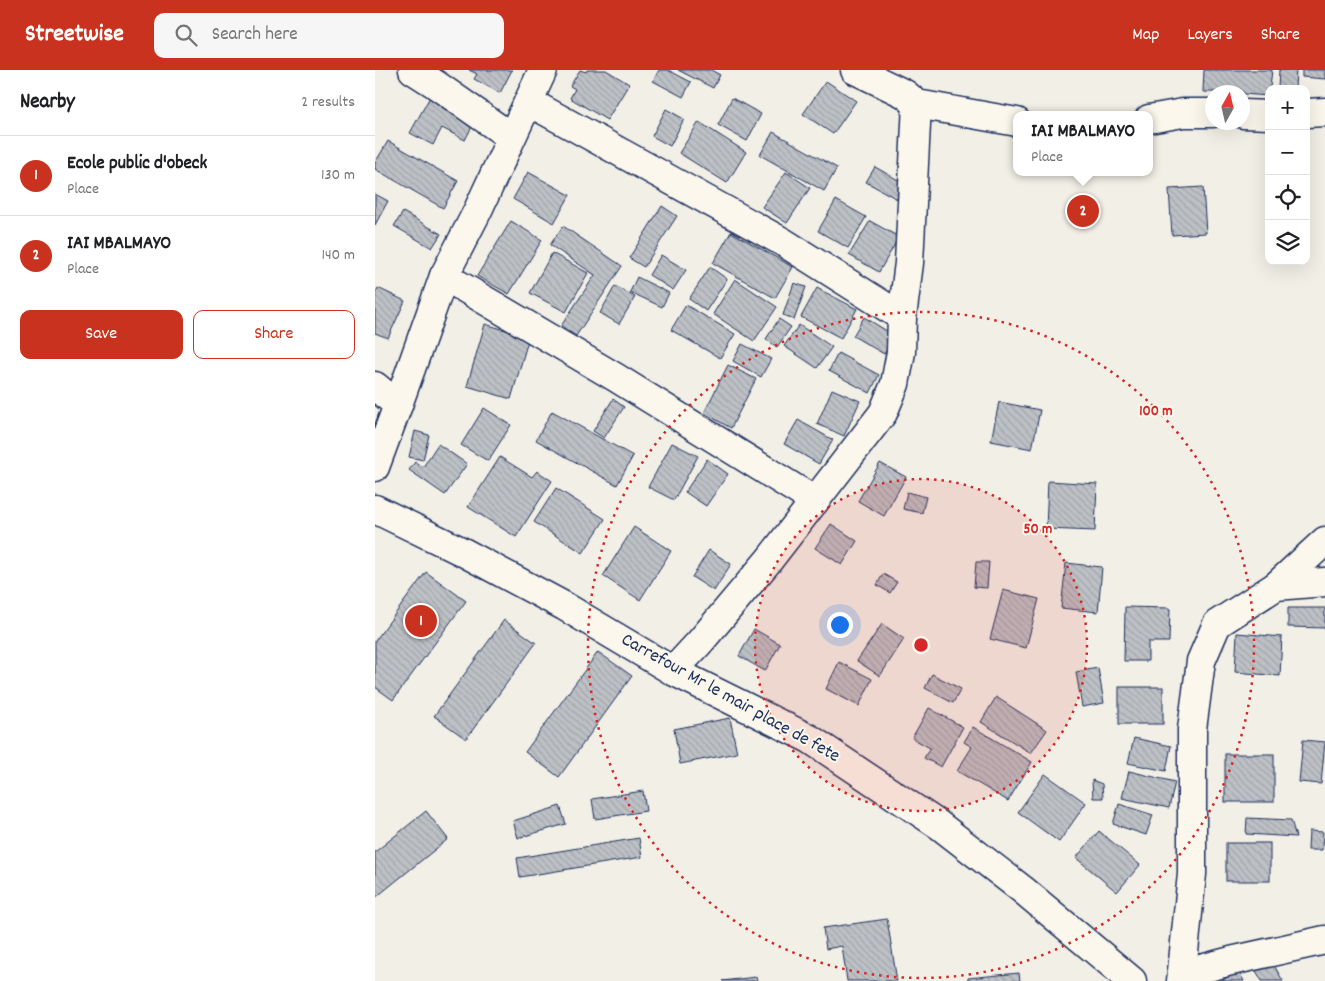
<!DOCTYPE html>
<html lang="en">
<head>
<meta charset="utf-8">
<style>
  body { margin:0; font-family:Dekko,sans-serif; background:#f6f6f6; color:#202124 }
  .controls { position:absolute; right:15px; top:15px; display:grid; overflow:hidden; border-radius:10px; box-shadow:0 5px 20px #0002 }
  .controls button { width:45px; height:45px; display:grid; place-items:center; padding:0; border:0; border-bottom:1px solid #e0e0e0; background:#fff; color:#202124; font:25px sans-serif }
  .compass { position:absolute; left:830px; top:15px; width:45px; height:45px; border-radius:50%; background:#fff; box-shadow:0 5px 20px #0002; rotate:8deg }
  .you { position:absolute; left:464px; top:554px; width:18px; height:18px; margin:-12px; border:4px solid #fff; border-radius:50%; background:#1a73e8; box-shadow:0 0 0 8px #1a73e833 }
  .badge { display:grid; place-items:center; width:32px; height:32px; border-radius:50%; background:#c8321e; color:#fff; font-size:16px; font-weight:700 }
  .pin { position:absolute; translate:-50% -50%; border:2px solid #fff; box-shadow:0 1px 5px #0006 }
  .popup { position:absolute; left:638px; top:41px; width:140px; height:65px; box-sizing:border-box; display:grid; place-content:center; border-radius:10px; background:#fff; filter:drop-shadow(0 1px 4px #0005); font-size:16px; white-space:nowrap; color:#757577 }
  .popup b { font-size:19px; color:#202124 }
  .popup::after { content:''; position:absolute; left:50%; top:100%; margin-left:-10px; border:10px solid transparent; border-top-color:#fff }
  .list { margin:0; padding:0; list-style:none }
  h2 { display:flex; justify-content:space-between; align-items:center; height:65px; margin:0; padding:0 20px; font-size:21px }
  h2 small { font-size:16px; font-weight:400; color:#757577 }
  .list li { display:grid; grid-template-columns:32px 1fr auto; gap:15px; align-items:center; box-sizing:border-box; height:80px; padding:0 20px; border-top:1px solid #e0e0e0 }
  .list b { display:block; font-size:19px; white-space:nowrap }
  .list p { margin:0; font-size:16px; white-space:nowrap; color:#757577 }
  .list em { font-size:16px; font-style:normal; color:#757577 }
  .actions { display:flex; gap:10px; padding:15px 20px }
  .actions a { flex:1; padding:11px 0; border:1px solid #c8321e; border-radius:10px; text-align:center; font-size:18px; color:#c8321e }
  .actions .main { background:#c8321e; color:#fff }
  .icon { flex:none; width:28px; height:28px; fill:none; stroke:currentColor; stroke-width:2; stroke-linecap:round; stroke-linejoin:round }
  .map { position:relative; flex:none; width:950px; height:911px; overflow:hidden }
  header { display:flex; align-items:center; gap:30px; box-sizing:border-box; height:70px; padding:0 25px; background:#c8321e; color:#fff }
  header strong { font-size:24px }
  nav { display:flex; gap:28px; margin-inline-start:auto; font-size:18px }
  .search { width:350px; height:45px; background:#f6f6f6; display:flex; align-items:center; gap:12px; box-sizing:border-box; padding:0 18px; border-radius:10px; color:#757577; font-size:19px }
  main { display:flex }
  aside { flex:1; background:#fff }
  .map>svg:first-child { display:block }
  .building { fill:url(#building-back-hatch); stroke:#1b2f5e }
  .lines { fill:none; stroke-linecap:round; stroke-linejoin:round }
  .minor-casing { stroke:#1b2f5e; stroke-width:31 }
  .minor { stroke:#fbf7ec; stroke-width:28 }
  .ring { fill:none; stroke:#d62828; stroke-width:2.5; stroke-dasharray:2.5 5 }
  .labels { text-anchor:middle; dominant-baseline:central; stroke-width:4; stroke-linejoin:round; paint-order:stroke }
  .street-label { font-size:19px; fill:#1b2f5e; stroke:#fbf7ec }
  .centre { fill:#d62828; stroke:#fbf7ec; stroke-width:2.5 }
  .ring-label { font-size:15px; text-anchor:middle; font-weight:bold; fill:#d62828; stroke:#fbf7ec; stroke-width:4; stroke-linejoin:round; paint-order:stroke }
</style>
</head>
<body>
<header>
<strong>Streetwise</strong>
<div class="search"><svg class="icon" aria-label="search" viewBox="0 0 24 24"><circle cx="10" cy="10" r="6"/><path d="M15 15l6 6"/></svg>Search here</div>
<nav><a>Map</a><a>Layers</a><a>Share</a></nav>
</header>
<main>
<aside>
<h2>Nearby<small>2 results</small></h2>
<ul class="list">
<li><span class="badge">1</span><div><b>Ecole public d'obeck</b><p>Place</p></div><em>130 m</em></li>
<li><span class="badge">2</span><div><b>IAI MBALMAYO</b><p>Place</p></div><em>140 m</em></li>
</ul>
<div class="actions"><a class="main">Save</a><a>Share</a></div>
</aside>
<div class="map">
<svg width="950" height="911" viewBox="0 0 950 911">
  <defs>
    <pattern id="building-back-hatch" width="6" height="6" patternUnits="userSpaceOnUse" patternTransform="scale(1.25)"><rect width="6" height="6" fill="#bdc0c4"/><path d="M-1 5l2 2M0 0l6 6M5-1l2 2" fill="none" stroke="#a2a5ab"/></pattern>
  </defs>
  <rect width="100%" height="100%" fill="#f2efe6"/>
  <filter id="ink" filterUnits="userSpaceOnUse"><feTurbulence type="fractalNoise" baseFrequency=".02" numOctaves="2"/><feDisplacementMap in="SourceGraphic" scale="10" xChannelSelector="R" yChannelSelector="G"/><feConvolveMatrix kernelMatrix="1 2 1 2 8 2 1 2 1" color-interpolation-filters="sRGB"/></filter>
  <g filter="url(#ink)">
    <!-- building -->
    <g class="building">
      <polygon points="94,0 137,0 125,23 99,9 102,4"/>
      <polygon points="205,0 211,2 212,0 231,0 254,14 232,50 195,28 200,19 195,16"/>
      <polygon points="284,0 293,0 316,12 308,27 278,11"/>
      <polygon points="303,0 336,0 345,5 338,18"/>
      <polygon points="829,0 897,0 894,26 868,24 868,22 828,22"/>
      <polygon points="904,0 921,0 920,19 903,19"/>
      <polygon points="927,0 950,0 950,9 927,7"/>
      <polygon points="451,11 481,31 458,64 428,44"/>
      <polygon points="56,25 101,49 90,70 67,58 58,75 35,63"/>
      <polygon points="357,28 386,44 372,71 343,55"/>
      <polygon points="291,39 309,49 295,76 277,66"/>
      <polygon points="324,52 371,82 352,113 304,83"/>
      <polygon points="398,62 462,98 449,121 385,85"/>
      <polygon points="13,71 83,111 68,138 0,99 0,93"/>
      <polygon points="500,97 532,115 524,130 491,112"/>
      <polygon points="153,102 195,125 179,153 138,129"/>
      <polygon points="411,102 435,118 412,153 387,137"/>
      <polygon points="828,117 831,163 797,165 794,119"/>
      <polygon points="0,124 13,131 0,155"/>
      <polygon points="461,130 491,147 473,178 443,161"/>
      <polygon points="287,136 302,146 269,197 254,188"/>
      <polygon points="28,142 66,164 57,178 19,156"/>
      <polygon points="136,151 167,170 134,224 102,206"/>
      <polygon points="495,151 524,167 504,202 474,185"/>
      <polygon points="188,156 247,196 201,266 186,256 220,205 175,175"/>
      <polygon points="356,162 418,197 400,228 338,193"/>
      <polygon points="177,183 213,203 191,242 155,223"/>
      <polygon points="286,185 311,200 298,220 274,205"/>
      <polygon points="335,197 352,209 331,241 314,229"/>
      <polygon points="262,207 294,223 287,237 255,222"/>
      <polygon points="360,209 402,237 379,271 338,244"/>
      <polygon points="419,213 431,217 419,250 408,245"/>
      <polygon points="240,216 260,227 244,254 225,243"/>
      <polygon points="3,218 30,231 13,268 0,263 0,224"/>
      <polygon points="442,218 482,239 466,268 426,247"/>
      <polygon points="311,235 360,264 345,288 296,260"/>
      <polygon points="489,247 520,266 509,284 478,266"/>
      <polygon points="404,249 416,257 402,277 391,269"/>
      <polygon points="110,254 154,267 136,329 92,316"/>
      <polygon points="424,255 457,277 442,298 409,276"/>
      <polygon points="367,274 396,289 386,307 358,291"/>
      <polygon points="463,283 504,305 495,323 454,301"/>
      <polygon points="353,295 381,309 356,358 329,343"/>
      <polygon points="457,319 485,331 469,366 442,354"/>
      <polygon points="238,329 249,337 229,368 218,361"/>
      <polygon points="624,332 665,340 657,379 616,371"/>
      <polygon points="109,338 136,355 113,391 86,375"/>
      <polygon points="177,341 258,386 242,415 161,370"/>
      <polygon points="423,350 458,370 444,394 409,374"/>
      <polygon points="40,361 54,365 48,390 34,387"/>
      <polygon points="297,373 323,386 299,430 273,417"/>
      <polygon points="63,374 92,394 70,425 34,400 40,392 48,397"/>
      <polygon points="125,387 157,407 162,401 177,411 141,467 93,437"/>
      <polygon points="332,389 353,404 331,436 310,422"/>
      <polygon points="505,393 531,407 509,446 483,431"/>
      <polygon points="673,411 722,414 720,461 671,459"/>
      <polygon points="181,418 230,449 208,483 159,452"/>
      <polygon points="532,422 551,427 547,443 528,439"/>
      <polygon points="456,454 482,471 467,495 440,478"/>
      <polygon points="259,457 296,481 265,530 228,506"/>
      <polygon points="334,480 356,494 339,521 317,507"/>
      <polygon points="601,492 614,492 612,518 599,517"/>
      <polygon points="691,493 727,497 723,542 686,538"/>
      <polygon points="51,502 91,531 18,630 0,617 0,571"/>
      <polygon points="508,504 522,512 515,523 502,515"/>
      <polygon points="628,520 664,529 651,578 615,569"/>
      <polygon points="750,537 795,538 794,572 773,572 773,591 749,591"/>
      <polygon points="913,538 950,538 950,558 913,557"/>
      <polygon points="129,550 161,573 91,669 59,646"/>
      <polygon points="507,554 529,569 505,606 482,591"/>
      <polygon points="379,559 405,574 390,601 364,586"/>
      <polygon points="862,563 907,567 905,606 860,602"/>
      <polygon points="223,582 257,606 184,707 150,682"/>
      <polygon points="464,592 497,609 484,636 451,619"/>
      <polygon points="723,598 729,633 707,637 701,602"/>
      <polygon points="557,604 586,619 578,633 550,618"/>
      <rect x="744" y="617" width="44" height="37"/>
      <polygon points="621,627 672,660 656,683 606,652"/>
      <polygon points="554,638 588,657 566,697 549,688 555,678 537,668"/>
      <polygon points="355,648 362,683 305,694 299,659"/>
      <polygon points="598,657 657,692 633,731 582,701 597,677 589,672"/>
      <polygon points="759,668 796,676 791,701 753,693"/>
      <polygon points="928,670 950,672 946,714 924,712"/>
      <rect x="850" y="684" width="49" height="48"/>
      <polygon points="754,701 800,712 794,738 747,728"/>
      <polygon points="670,704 711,733 684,772 643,742"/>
      <polygon points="717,710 727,714 728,728 718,728"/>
      <polygon points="268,721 271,741 220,749 217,729"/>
      <polygon points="744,734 778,745 771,765 738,754"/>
      <polygon points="185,736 191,754 143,768 138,751"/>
      <polygon points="51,741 73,769 0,828 0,782"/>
      <polygon points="872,748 916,750 921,767 871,764"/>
      <polygon points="724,761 765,795 742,822 701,788"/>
      <polygon points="934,761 948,762 947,780 933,780"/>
      <polygon points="264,768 267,787 145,807 142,788"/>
      <rect x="851" y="773" width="44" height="38"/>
      <polygon points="512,849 522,911 472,911 467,876 451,879 448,858"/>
      <polygon points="896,890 908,911 887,911 880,899"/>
      <polygon points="864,902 869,911 845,911"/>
      <polygon points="644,903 645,911 593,911 593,908"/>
      <polygon points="381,907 382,911 347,911"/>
    </g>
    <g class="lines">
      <defs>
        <g id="minor">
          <polyline points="38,0 60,14 136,67"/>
          <polyline points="480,0 530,24 542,34 642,52"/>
          <polyline points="154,32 408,172 527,247"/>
          <polyline points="931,43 950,42"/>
          <polyline points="868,44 894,45"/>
          <polyline points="774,49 808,43 838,43"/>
          <polyline points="69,206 240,307 440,431"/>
          <polyline points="0,316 23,335"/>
          <polyline points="0,397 23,335 69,206 102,142 168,0"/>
          <polyline points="0,439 88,482 189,536 298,601 435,669 564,755 648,820 757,911"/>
          <polyline points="901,516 950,471"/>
          <polyline points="298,601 325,572 394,490 508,343 520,314 526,282 527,247 534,193 542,34"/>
          <polyline points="807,904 856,891 950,870"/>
          <polyline points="806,911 817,804 817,659 826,591 842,554 901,516 950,512"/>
        </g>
      </defs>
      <!-- minor casing -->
      <use href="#minor" class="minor-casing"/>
      <!-- minor -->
      <use href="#minor" class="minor"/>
    </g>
  </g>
  <!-- distance rings -->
  <circle cx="546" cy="575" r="166" fill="#d62828" fill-opacity=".12"/>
  <g class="ring">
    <circle cx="546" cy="575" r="166"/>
    <circle cx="546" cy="575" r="333"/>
  </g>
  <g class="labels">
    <!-- street labels -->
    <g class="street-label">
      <text transform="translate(355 629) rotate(29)">Carrefour Mr le mair place de fete</text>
    </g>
  </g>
  <circle cx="546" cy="575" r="8" class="centre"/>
  <g class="ring-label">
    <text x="781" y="345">100 m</text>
    <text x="663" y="463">50 m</text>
  </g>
</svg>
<div class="controls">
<button>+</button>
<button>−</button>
<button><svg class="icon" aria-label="locate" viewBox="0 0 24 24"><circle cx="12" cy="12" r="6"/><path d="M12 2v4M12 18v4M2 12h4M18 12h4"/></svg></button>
<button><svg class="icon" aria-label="layers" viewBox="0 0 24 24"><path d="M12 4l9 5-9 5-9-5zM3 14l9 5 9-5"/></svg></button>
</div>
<svg class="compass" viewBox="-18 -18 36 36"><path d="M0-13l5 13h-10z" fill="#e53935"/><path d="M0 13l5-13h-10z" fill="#757577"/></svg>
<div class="you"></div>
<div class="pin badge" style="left:46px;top:551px">1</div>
<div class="pin badge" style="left:708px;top:141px">2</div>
<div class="popup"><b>IAI MBALMAYO</b>Place</div>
</div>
</main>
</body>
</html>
